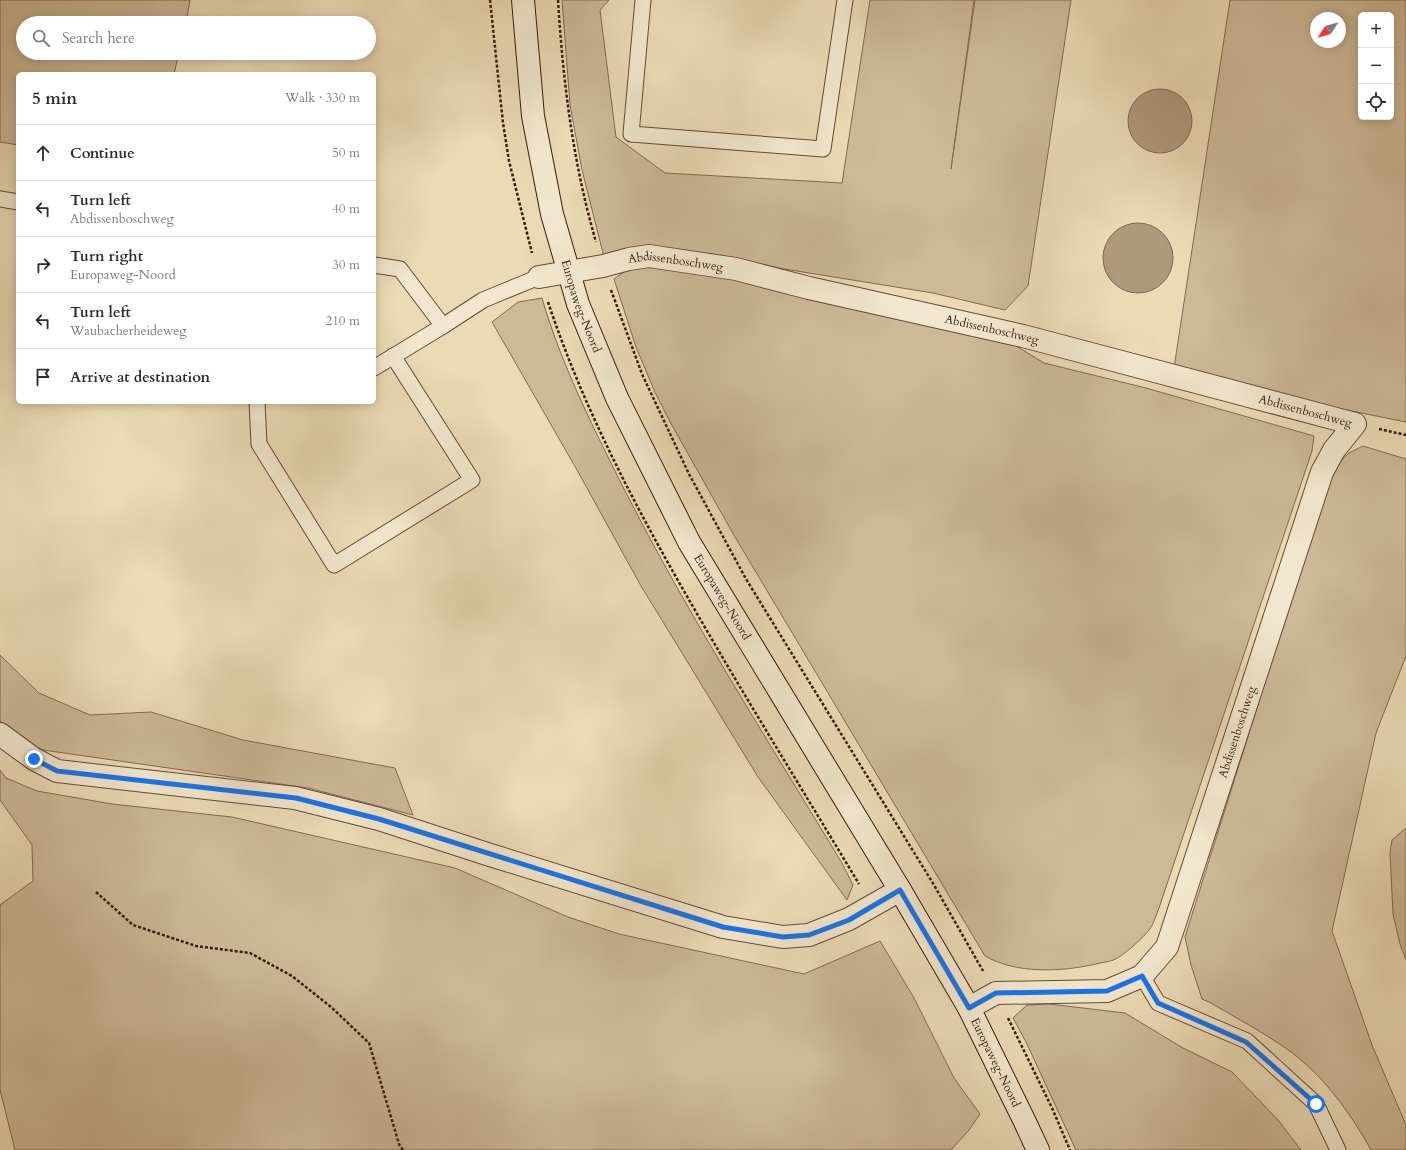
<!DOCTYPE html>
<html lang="en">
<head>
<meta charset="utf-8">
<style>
  body { margin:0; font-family:Cardo,serif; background:#f7f7f7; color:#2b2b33 }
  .controls { position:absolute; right:12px; top:12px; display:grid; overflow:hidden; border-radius:6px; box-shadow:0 2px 10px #0003 }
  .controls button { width:36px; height:36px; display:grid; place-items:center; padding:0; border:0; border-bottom:1px solid #e1e1e2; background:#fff; color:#2b2b33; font:20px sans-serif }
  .compass { position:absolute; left:1310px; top:12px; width:36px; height:36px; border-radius:50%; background:#fff; box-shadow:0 2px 10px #0003; rotate:234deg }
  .stop { position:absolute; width:12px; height:12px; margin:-9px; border:3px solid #1a73e8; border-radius:50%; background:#fff }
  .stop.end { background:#1a73e8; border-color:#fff; box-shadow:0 1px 4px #0008 }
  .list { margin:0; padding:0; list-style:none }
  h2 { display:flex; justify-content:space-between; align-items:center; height:52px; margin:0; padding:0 16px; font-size:17px }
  h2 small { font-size:13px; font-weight:400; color:#7c7c81 }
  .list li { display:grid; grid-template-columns:26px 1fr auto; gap:12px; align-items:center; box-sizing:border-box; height:56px; padding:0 16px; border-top:1px solid #e1e1e2 }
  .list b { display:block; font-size:15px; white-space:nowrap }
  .list p { margin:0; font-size:13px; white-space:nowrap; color:#7c7c81 }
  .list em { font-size:13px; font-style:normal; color:#7c7c81 }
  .icon { flex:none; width:22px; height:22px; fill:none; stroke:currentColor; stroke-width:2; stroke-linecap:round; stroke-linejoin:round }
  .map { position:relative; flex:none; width:1406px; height:1150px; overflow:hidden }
  .search { position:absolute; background:#fff; box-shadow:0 2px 10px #0003; left:16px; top:16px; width:360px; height:44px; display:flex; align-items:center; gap:10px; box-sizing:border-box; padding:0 14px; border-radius:22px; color:#7c7c81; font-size:15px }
  .panel { position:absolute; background:#fff; box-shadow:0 2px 10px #0003; left:16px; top:72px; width:360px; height:332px; border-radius:6px }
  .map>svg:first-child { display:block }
  .green { fill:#cdb997; stroke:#846952; fill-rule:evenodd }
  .water { fill:#af987b; stroke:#80654f }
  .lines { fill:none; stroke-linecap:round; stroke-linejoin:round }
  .lane-casing { stroke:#664936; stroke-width:17 }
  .street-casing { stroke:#664936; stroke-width:24 }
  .secondary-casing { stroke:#3a190c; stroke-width:24 }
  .path { stroke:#3a190c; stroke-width:2.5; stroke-dasharray:3 2; stroke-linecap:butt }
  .lane { stroke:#f2e7ce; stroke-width:15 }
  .street { stroke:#f2e7ce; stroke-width:22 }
  .secondary { stroke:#f2e7ce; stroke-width:22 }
  .route { stroke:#1a73e8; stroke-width:5 }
  .labels { text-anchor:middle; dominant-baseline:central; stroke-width:3; stroke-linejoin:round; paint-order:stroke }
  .street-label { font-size:12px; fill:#3a190c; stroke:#f2e7ce }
</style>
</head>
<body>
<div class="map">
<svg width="1406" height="1150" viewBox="0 0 1406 1150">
  <rect width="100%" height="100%" fill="#ebdab4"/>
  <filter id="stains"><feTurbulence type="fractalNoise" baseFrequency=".005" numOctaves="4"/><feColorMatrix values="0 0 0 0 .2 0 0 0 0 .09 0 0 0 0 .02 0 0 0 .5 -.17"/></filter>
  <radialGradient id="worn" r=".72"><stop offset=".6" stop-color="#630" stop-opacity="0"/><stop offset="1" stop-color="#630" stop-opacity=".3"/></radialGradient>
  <!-- green -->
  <g class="green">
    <polygon points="0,0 190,0 186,23 23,23 23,53 179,53 174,74 18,74 18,145 0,142"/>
    <polygon points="562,0 609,0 600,10 616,137 665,173 842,183 870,0 974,0 951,169 975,0 1071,0 1028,286 1005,310 933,293 741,262 604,257 582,170 570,105"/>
    <path d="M1230,0H1406V422L1312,403L1174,368ZM1361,15H1391V117H1361ZM1316,18H1340V42H1316Z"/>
    <path d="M669,264L1008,341L1044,363L1146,388L1314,436L1312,451L1159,908C1156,915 1154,924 1149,930C1144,937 1127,952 1119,957C1112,962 1104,962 1096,964C1061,972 1016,974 985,956L735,537L669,420L654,390L636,347L614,279L629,268Z"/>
    <path d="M542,298C561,364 593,427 623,487C689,617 767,739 842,863L853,885L847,900L758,777L641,586L577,470L492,322L518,302Z"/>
    <path d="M1363,446L1406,459V656L1376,733L1332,931L1372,1045L1406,1125V1150H1371C1350,1112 1323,1075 1287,1049C1263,1032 1236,1018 1211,1003L1202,999L1191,965L1185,937L1332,469L1349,453Z"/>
    <polygon points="0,655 39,693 90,715 151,712 243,740 395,768 413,815 308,788 43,750 19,739 0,721"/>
    <polygon points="0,770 6,778 37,791 112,804 232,817 455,868 568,917 619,934 804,974 880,941 914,998 954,1078 980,1114 969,1130 951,1150 15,1150 0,1090 0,905 33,881 32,845 0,800"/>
    <polygon points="1406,828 1406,960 1400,944 1393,914 1390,853 1392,840"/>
    <polygon points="1049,1004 1125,1013 1183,1048 1232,1072 1278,1120 1301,1150 1076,1150 1026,1042 1013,1018 1027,1005"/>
  </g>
  <!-- water -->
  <g class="water">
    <circle cx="1160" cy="121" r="32"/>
    <circle cx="1138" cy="258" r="35"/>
  </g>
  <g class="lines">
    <defs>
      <g id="lane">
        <polyline points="643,0 631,134 823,149 845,0"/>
        <polyline points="0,199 18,202"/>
        <polyline points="374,265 400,269 443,326 483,300 539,277"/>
        <polyline points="374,368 443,326"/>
        <polyline points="257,402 259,444 334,565 472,480 393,356"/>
        <polyline points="1142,976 1158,1003 1247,1041 1316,1104 1338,1150"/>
      </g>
      <g id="street">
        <path id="s1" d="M539,277L603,266L629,259L649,256L736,269L809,288L1023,336L1355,424L1334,450L1322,472L1167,947L1142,976L1107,991L996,993L969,1008"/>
        <polyline points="0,734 34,759 57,771 295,798 379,819 487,854 723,927 783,937 809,935 849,919 900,890"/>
      </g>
      <g id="secondary">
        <path id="s2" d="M523,0L533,116L552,214L578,304L617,398L689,542L900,890L969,1008L1025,1122L1038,1150"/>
      </g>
    </defs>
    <!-- lane casing -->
    <use href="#lane" class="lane-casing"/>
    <!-- street casing -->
    <use href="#street" class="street-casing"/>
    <!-- secondary casing -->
    <use href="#secondary" class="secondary-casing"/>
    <!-- path -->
    <g class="path">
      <polyline points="490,0 503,123 509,161 532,253"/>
      <path d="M558,0C563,82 573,163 596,242"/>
      <polyline points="611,290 642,374 689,474 746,579 934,885 983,971"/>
      <path d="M548,302C586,416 643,521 703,624C754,712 807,797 859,884"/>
      <polyline points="1379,429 1406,435"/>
      <polyline points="96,892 133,925 196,946 250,953 292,976 331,1007 369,1043 399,1144 403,1150"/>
      <polyline points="1008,1018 1052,1108 1070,1150"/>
    </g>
    <!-- lane -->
    <use href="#lane" class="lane"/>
    <!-- street -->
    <use href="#street" class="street"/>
    <!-- secondary -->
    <use href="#secondary" class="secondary"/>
  </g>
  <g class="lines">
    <!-- route -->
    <polyline class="route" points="34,759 57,771 296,798 379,819 723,927 783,937 809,935 849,920 900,890 969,1008 996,993 1107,991 1142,976 1158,1003 1246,1042 1316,1104"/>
  </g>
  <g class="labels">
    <!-- street labels -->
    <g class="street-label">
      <text stroke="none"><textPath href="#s1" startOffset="139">Abdissenboschweg</textPath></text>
      <text stroke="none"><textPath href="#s2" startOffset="313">Europaweg-Noord</textPath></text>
      <text stroke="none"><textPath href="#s1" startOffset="463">Abdissenboschweg</textPath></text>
      <text stroke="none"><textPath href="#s1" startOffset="787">Abdissenboschweg</textPath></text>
      <text stroke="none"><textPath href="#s2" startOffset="637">Europaweg-Noord</textPath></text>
      <text transform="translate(1237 732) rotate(-72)">Abdissenboschweg</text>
      <text stroke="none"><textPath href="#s2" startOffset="1177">Europaweg-Noord</textPath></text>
    </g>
  </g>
  <rect width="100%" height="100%" filter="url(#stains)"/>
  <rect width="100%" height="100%" fill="url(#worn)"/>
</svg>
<div class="controls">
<button>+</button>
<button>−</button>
<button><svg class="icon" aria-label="locate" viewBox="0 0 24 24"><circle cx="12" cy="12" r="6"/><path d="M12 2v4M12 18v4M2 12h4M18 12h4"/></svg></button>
</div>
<svg class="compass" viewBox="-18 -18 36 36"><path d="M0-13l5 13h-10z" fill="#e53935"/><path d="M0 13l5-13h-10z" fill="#7c7c81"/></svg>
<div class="stop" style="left:1316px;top:1104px"></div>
<div class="stop end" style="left:34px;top:759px"></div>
<div class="search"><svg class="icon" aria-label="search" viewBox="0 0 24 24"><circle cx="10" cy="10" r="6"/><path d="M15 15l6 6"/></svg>Search here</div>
<section class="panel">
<h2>5 min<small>Walk · 330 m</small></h2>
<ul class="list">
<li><svg class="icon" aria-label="ahead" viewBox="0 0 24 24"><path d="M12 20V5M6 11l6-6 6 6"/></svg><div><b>Continue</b></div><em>50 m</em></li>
<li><svg class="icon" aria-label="left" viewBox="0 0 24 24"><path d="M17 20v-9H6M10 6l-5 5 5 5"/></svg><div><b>Turn left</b><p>Abdissenboschweg</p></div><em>40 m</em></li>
<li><svg class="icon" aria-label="right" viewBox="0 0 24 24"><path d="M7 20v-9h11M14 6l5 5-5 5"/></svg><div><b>Turn right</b><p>Europaweg-Noord</p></div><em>30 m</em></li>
<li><svg class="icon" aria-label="left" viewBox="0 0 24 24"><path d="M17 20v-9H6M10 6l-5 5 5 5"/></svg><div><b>Turn left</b><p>Waubacherheideweg</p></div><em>210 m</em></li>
<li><svg class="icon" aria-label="arrive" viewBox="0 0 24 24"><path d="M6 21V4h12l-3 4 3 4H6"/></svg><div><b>Arrive at destination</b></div></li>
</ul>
</section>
</div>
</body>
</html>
